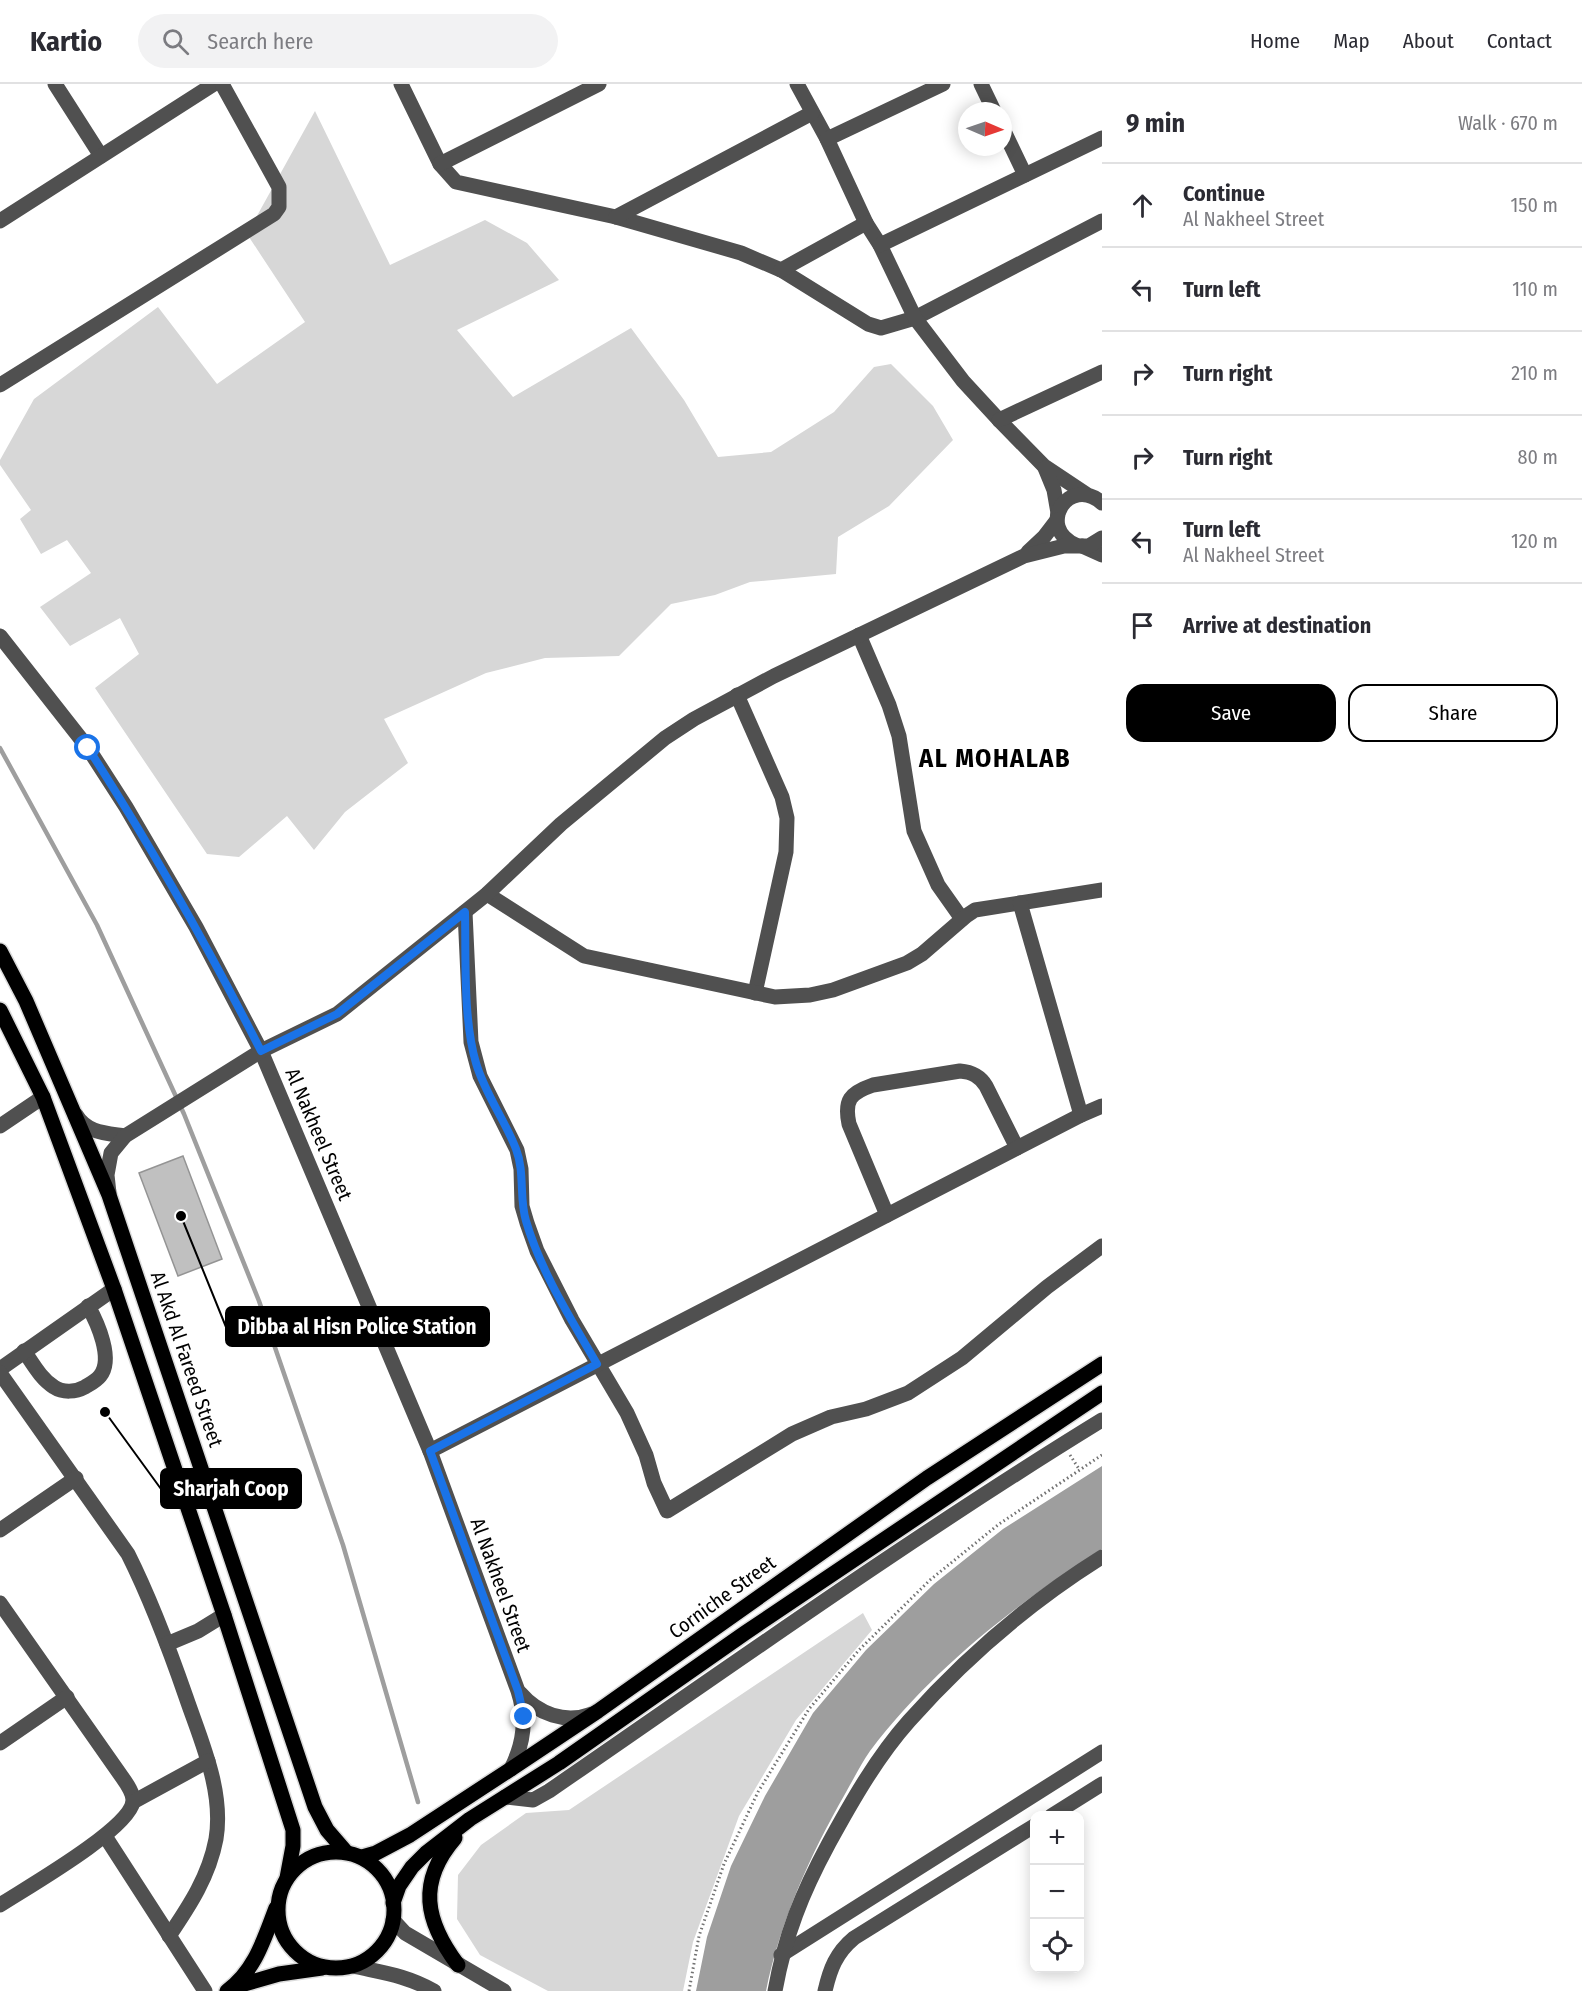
<!DOCTYPE html>
<html lang="en">
<head>
<meta charset="utf-8">
<style>
  body { margin:0; font-family:"Fira Sans Condensed",sans-serif; background:#f2f2f3; color:#2b2b33 }
  .controls { position:absolute; right:18px; bottom:18px; display:grid; overflow:hidden; border-radius:12px; box-shadow:0 3px 15px #0003 }
  .controls button { width:54px; height:54px; display:grid; place-items:center; padding:0; border:0; border-bottom:2px solid #e1e1e2; background:#fff; color:#2b2b33; font:30px sans-serif }
  .compass { position:absolute; left:958px; top:18px; width:54px; height:54px; border-radius:50%; background:#fff; box-shadow:0 3px 15px #0003; rotate:92deg }
  .stop { position:absolute; width:18px; height:18px; margin:-14px; border:4px solid #1a73e8; border-radius:50%; background:#fff }
  .stop.end { background:#1a73e8; border-color:#fff; box-shadow:0 2px 6px #0008 }
  .list { margin:0; padding:0; list-style:none }
  h2 { display:flex; justify-content:space-between; align-items:center; height:78px; margin:0; padding:0 24px; font-size:26px }
  h2 small { font-size:20px; font-weight:400; color:#7c7c81 }
  .list li { display:grid; grid-template-columns:39px 1fr auto; gap:18px; align-items:center; box-sizing:border-box; height:84px; padding:0 24px; border-top:2px solid #e1e1e2 }
  .list b { display:block; font-size:22px; white-space:nowrap }
  .list p { margin:0; font-size:20px; white-space:nowrap; color:#7c7c81 }
  .list em { font-size:20px; font-style:normal; color:#7c7c81 }
  .actions { display:flex; gap:12px; padding:18px 24px }
  .actions a { flex:1; padding:14px 0; border:2px solid #000; border-radius:18px; text-align:center; font-size:21px; color:#000 }
  .actions .main { background:#000; color:#fff }
  .icon { flex:none; width:33px; height:33px; fill:none; stroke:currentColor; stroke-width:2; stroke-linecap:round; stroke-linejoin:round }
  .map { position:relative; flex:none; width:1102px; height:1907px; overflow:hidden }
  header { display:flex; align-items:center; gap:36px; box-sizing:border-box; height:84px; padding:0 30px; background:#fff; border-bottom:2px solid #e1e1e2 }
  header strong { font-size:28px }
  nav { display:flex; gap:33px; margin-inline-start:auto; font-size:21px }
  .search { width:420px; height:54px; background:#f2f2f3; display:flex; align-items:center; gap:15px; box-sizing:border-box; padding:0 21px; border-radius:33px; color:#7c7c81; font-size:22px }
  main { display:flex }
  aside { flex:1; background:#fff }
  .map>svg:first-child { display:block }
  .green { fill:#d7d7d7 }
  .water { fill:#9e9e9e }
  .lines { fill:none; stroke-linecap:round; stroke-linejoin:round }
  .stream { stroke:#9e9e9e; stroke-width:4.5 }
  .building { fill:#c0c0c0; stroke:#949494; stroke-width:1.5 }
  .major-casing { stroke:#dbdbdb; stroke-width:18 }
  .path { stroke:#727272; stroke-width:3; stroke-dasharray:1.5 3; stroke-linecap:butt }
  .minor { stroke:#505050; stroke-width:15 }
  .major { stroke:#000; stroke-width:15 }
  .route { stroke:#1a73e8; stroke-width:8 }
  .labels { text-anchor:middle; dominant-baseline:central; stroke-width:4.5; stroke-linejoin:round; paint-order:stroke }
  .street-label { font-size:20px; fill:#000; stroke:#fff }
  .district-label { font-size:26px; font-weight:bold; letter-spacing:1.5px; fill:#000; stroke:#fff }
  .leader { fill:none; stroke:#000; stroke-width:2 }
  .callout-dot { fill:#000; stroke:#fff; stroke-width:2 }
  .callout { fill:#000; stroke:#000; stroke-width:2 }
  .callout-label { font-size:21px; text-anchor:middle; font-weight:bold; fill:#fff }
</style>
</head>
<body>
<header>
<strong>Kartio</strong>
<div class="search"><svg class="icon" aria-label="search" viewBox="0 0 24 24"><circle cx="10" cy="10" r="6"/><path d="M15 15l6 6"/></svg>Search here</div>
<nav><a>Home</a><a>Map</a><a>About</a><a>Contact</a></nav>
</header>
<main>
<div class="map">
<svg width="1102" height="1907" viewBox="0 0 1102 1907">
  <rect width="100%" height="100%" fill="#fff"/>
  <!-- green -->
  <g class="green">
    <polygon points="315,27 390,181 485,136 527,159 559,196 457,246 513,313 631,244 684,316 718,373 771,368 834,328 874,283 891,280 933,322 953,356 889,422 838,453 836,490 750,498 715,511 671,520 619,572 545,574 486,589 384,635 408,679 345,728 314,766 287,732 239,773 207,770 95,604 139,570 120,534 70,562 40,523 91,489 67,456 41,470 20,435 31,426 0,381 0,376 34,315 158,223 217,300 305,238 247,150"/>
    <polygon points="863,1529 872,1546 796,1636 739,1732 693,1858 683,1907 548,1907 480,1871 457,1835 458,1791 481,1761 526,1729 569,1726"/>
  </g>
  <!-- water -->
  <path class="water" d="M1102,1382V1465C1017,1519 932,1585 870,1667C861,1680 853,1696 845,1710C810,1771 780,1838 766,1907H696L707,1853L731,1782L765,1712L813,1629L866,1566L934,1500L1003,1445Z"/>
  <g class="lines">
    <!-- stream -->
    <polyline class="stream" points="0,664 97,841 184,1030 259,1217 343,1461 418,1718"/>
  </g>
  <!-- building -->
  <polygon class="building" points="183,1072 222,1175 178,1192 139,1089"/>
  <g class="lines">
    <defs>
      <g id="major">
        <polyline points="0,867 26,917 109,1111 315,1723 327,1746 346,1768"/>
        <polyline points="0,926 43,1013 114,1205 224,1531 293,1746 293,1762 287,1794"/>
        <path d="M455,1754C417,1798 425,1837 458,1881"/>
        <circle cx="336" cy="1826" r="58"/>
        <polyline points="362,1773 376,1769 410,1751 511,1685 598,1627 927,1394 1102,1280"/>
        <polyline points="393,1819 399,1802 412,1783 426,1769 470,1735 559,1679 745,1549 1102,1309"/>
        <polyline points="234,1903 279,1890 322,1884"/>
        <path d="M227,1907C255,1887 264,1855 276,1824"/>
      </g>
    </defs>
    <!-- major casing -->
    <use href="#major" class="major-casing"/>
    <!-- path -->
    <g class="path">
      <polyline points="1070,1371 1079,1385"/>
      <polyline points="689,1907 699,1852 724,1780 758,1708 809,1625 859,1566 930,1496 999,1440 1102,1371"/>
    </g>
    <!-- minor -->
    <g class="minor">
      <polyline points="55,0 101,72"/>
      <polyline points="401,0 440,80 456,98 616,133 741,169 781,186 868,240 881,244 915,234 1102,137"/>
      <polyline points="797,0 827,55 866,139 880,161 915,234 963,297 999,336 1044,382 1086,410"/>
      <polyline points="981,0 994,27"/>
      <polyline points="1003,45 1025,91"/>
      <polyline points="827,55 943,0"/>
      <polyline points="440,80 599,0"/>
      <polyline points="616,133 812,29"/>
      <polyline points="0,137 214,0"/>
      <polyline points="880,161 1102,54"/>
      <polyline points="781,186 866,139"/>
      <polyline points="0,301 274,130 279,123 279,103 222,0"/>
      <polyline points="999,336 1102,288"/>
      <polyline points="1045,384 1054,406 1058,429"/>
      <path d="M1076,461C1035,443 1069,390 1102,419"/>
      <polyline points="1082,462 1102,471"/>
      <polyline points="1028,468 1044,453 1057,436"/>
      <polyline points="859,551 889,621 899,652 914,747 938,801 962,835"/>
      <path d="M0,552L88,664L126,723L196,843L261,967L430,1367L518,1607C527,1635 524,1659 511,1685"/>
      <polyline points="737,611 782,713 787,734 786,768 755,909"/>
      <polyline points="487,810 584,872 775,913 810,911 833,906 907,879 922,870 966,832 975,826 1102,806"/>
      <polyline points="1020,819 1081,1031"/>
      <polyline points="465,828 471,958 480,992 517,1066 521,1085 522,1122 527,1139 537,1167 572,1236 627,1329 646,1371 654,1399 667,1427 792,1350 831,1333 866,1325 908,1309 962,1274 1047,1203 1102,1162"/>
      <path d="M76,1031C87,1049 105,1049 125,1052"/>
      <polyline points="0,1042 43,1013"/>
      <polyline points="109,1109 107,1091 111,1069 125,1052 261,967 337,930 487,810 561,740 665,654 694,635 774,592 1024,472 1064,462 1089,462 1102,454"/>
      <path d="M887,1131L849,1040C844,1016 850,1009 873,1001L960,987C972,988 980,992 986,1002L1017,1064"/>
      <path d="M24,1267C33,1280 41,1295 54,1303C63,1309 76,1308 85,1303C90,1300 96,1297 100,1292C114,1275 97,1238 88,1222"/>
      <polyline points="0,1285 114,1205"/>
      <path d="M0,1289L128,1470C151,1516 169,1564 186,1613C201,1657 224,1707 216,1755C209,1792 190,1821 169,1852"/>
      <polyline points="430,1367 1081,1031 1102,1022"/>
      <polyline points="0,1446 76,1394"/>
      <path d="M0,1519L122,1693C127,1700 134,1710 133,1718C128,1746 26,1804 0,1821"/>
      <polyline points="167,1560 198,1547 224,1531"/>
      <path d="M520,1609C538,1630 565,1640 592,1630"/>
      <polyline points="0,1659 67,1613"/>
      <path d="M505,1713L533,1716L549,1707C732,1581 913,1452 1102,1336"/>
      <polyline points="133,1718 208,1677"/>
      <polyline points="1051,1732 1102,1700"/>
      <polyline points="105,1752 205,1907"/>
      <polyline points="393,1836 405,1849 504,1907"/>
      <polyline points="781,1871 1102,1668"/>
      <path d="M353,1882C384,1889 405,1891 434,1907"/>
      <path d="M775,1907C785,1851 802,1809 829,1759C852,1717 877,1673 909,1637C965,1574 1030,1518 1102,1473"/>
      <path d="M825,1907C830,1885 836,1869 854,1854L1034,1742"/>
    </g>
    <!-- major -->
    <use href="#major" class="major"/>
  </g>
  <g class="lines">
    <!-- route -->
    <path class="route" d="M88,664C151,762 208,863 261,967L337,930L465,828C466,875 463,935 476,979C485,1010 505,1036 516,1065C525,1088 519,1114 526,1137C541,1188 571,1235 597,1280L430,1367L518,1607L524,1633"/>
  </g>
  <g class="labels">
    <!-- street labels -->
    <g class="street-label">
      <text transform="translate(319 1050) rotate(67)">Al Nakheel Street</text>
      <text transform="translate(187 1275) rotate(71)">Al Akd Al Fareed Street</text>
      <text transform="translate(501 1501) rotate(70)">Al Nakheel Street</text>
      <text transform="translate(722 1513) rotate(-36)">Corniche Street</text>
    </g>
    <!-- district labels -->
    <g class="district-label">
      <text x="995" y="674">AL MOHALAB</text>
    </g>
  </g>
  <!-- callouts -->
  <path class="leader" d="M181 1132L226 1243M105 1328L161 1405"/>
  <g class="callout-dot">
    <circle cx="181" cy="1132" r="6"/>
    <circle cx="105" cy="1328" r="6"/>
  </g>
  <g class="callout">
    <rect x="226" y="1223" width="263" height="39" rx="6"/>
    <rect x="161" y="1385" width="140" height="39" rx="6"/>
  </g>
  <g class="callout-label">
    <text x="357" y="1250">Dibba al Hisn Police Station</text>
    <text x="231" y="1412">Sharjah Coop</text>
  </g>
</svg>
<div class="controls">
<button>+</button>
<button>−</button>
<button><svg class="icon" aria-label="locate" viewBox="0 0 24 24"><circle cx="12" cy="12" r="6"/><path d="M12 2v4M12 18v4M2 12h4M18 12h4"/></svg></button>
</div>
<svg class="compass" viewBox="-18 -18 36 36"><path d="M0-13l5 13h-10z" fill="#e53935"/><path d="M0 13l5-13h-10z" fill="#7c7c81"/></svg>
<div class="stop" style="left:88px;top:664px"></div>
<div class="stop end" style="left:524px;top:1633px"></div>
</div>
<aside>
<h2>9 min<small>Walk · 670 m</small></h2>
<ul class="list">
<li><svg class="icon" aria-label="ahead" viewBox="0 0 24 24"><path d="M12 20V5M6 11l6-6 6 6"/></svg><div><b>Continue</b><p>Al Nakheel Street</p></div><em>150 m</em></li>
<li><svg class="icon" aria-label="left" viewBox="0 0 24 24"><path d="M17 20v-9H6M10 6l-5 5 5 5"/></svg><div><b>Turn left</b></div><em>110 m</em></li>
<li><svg class="icon" aria-label="right" viewBox="0 0 24 24"><path d="M7 20v-9h11M14 6l5 5-5 5"/></svg><div><b>Turn right</b></div><em>210 m</em></li>
<li><svg class="icon" aria-label="right" viewBox="0 0 24 24"><path d="M7 20v-9h11M14 6l5 5-5 5"/></svg><div><b>Turn right</b></div><em>80 m</em></li>
<li><svg class="icon" aria-label="left" viewBox="0 0 24 24"><path d="M17 20v-9H6M10 6l-5 5 5 5"/></svg><div><b>Turn left</b><p>Al Nakheel Street</p></div><em>120 m</em></li>
<li><svg class="icon" aria-label="arrive" viewBox="0 0 24 24"><path d="M6 21V4h12l-3 4 3 4H6"/></svg><div><b>Arrive at destination</b></div></li>
</ul>
<div class="actions"><a class="main">Save</a><a>Share</a></div>
</aside>
</main>
</body>
</html>
